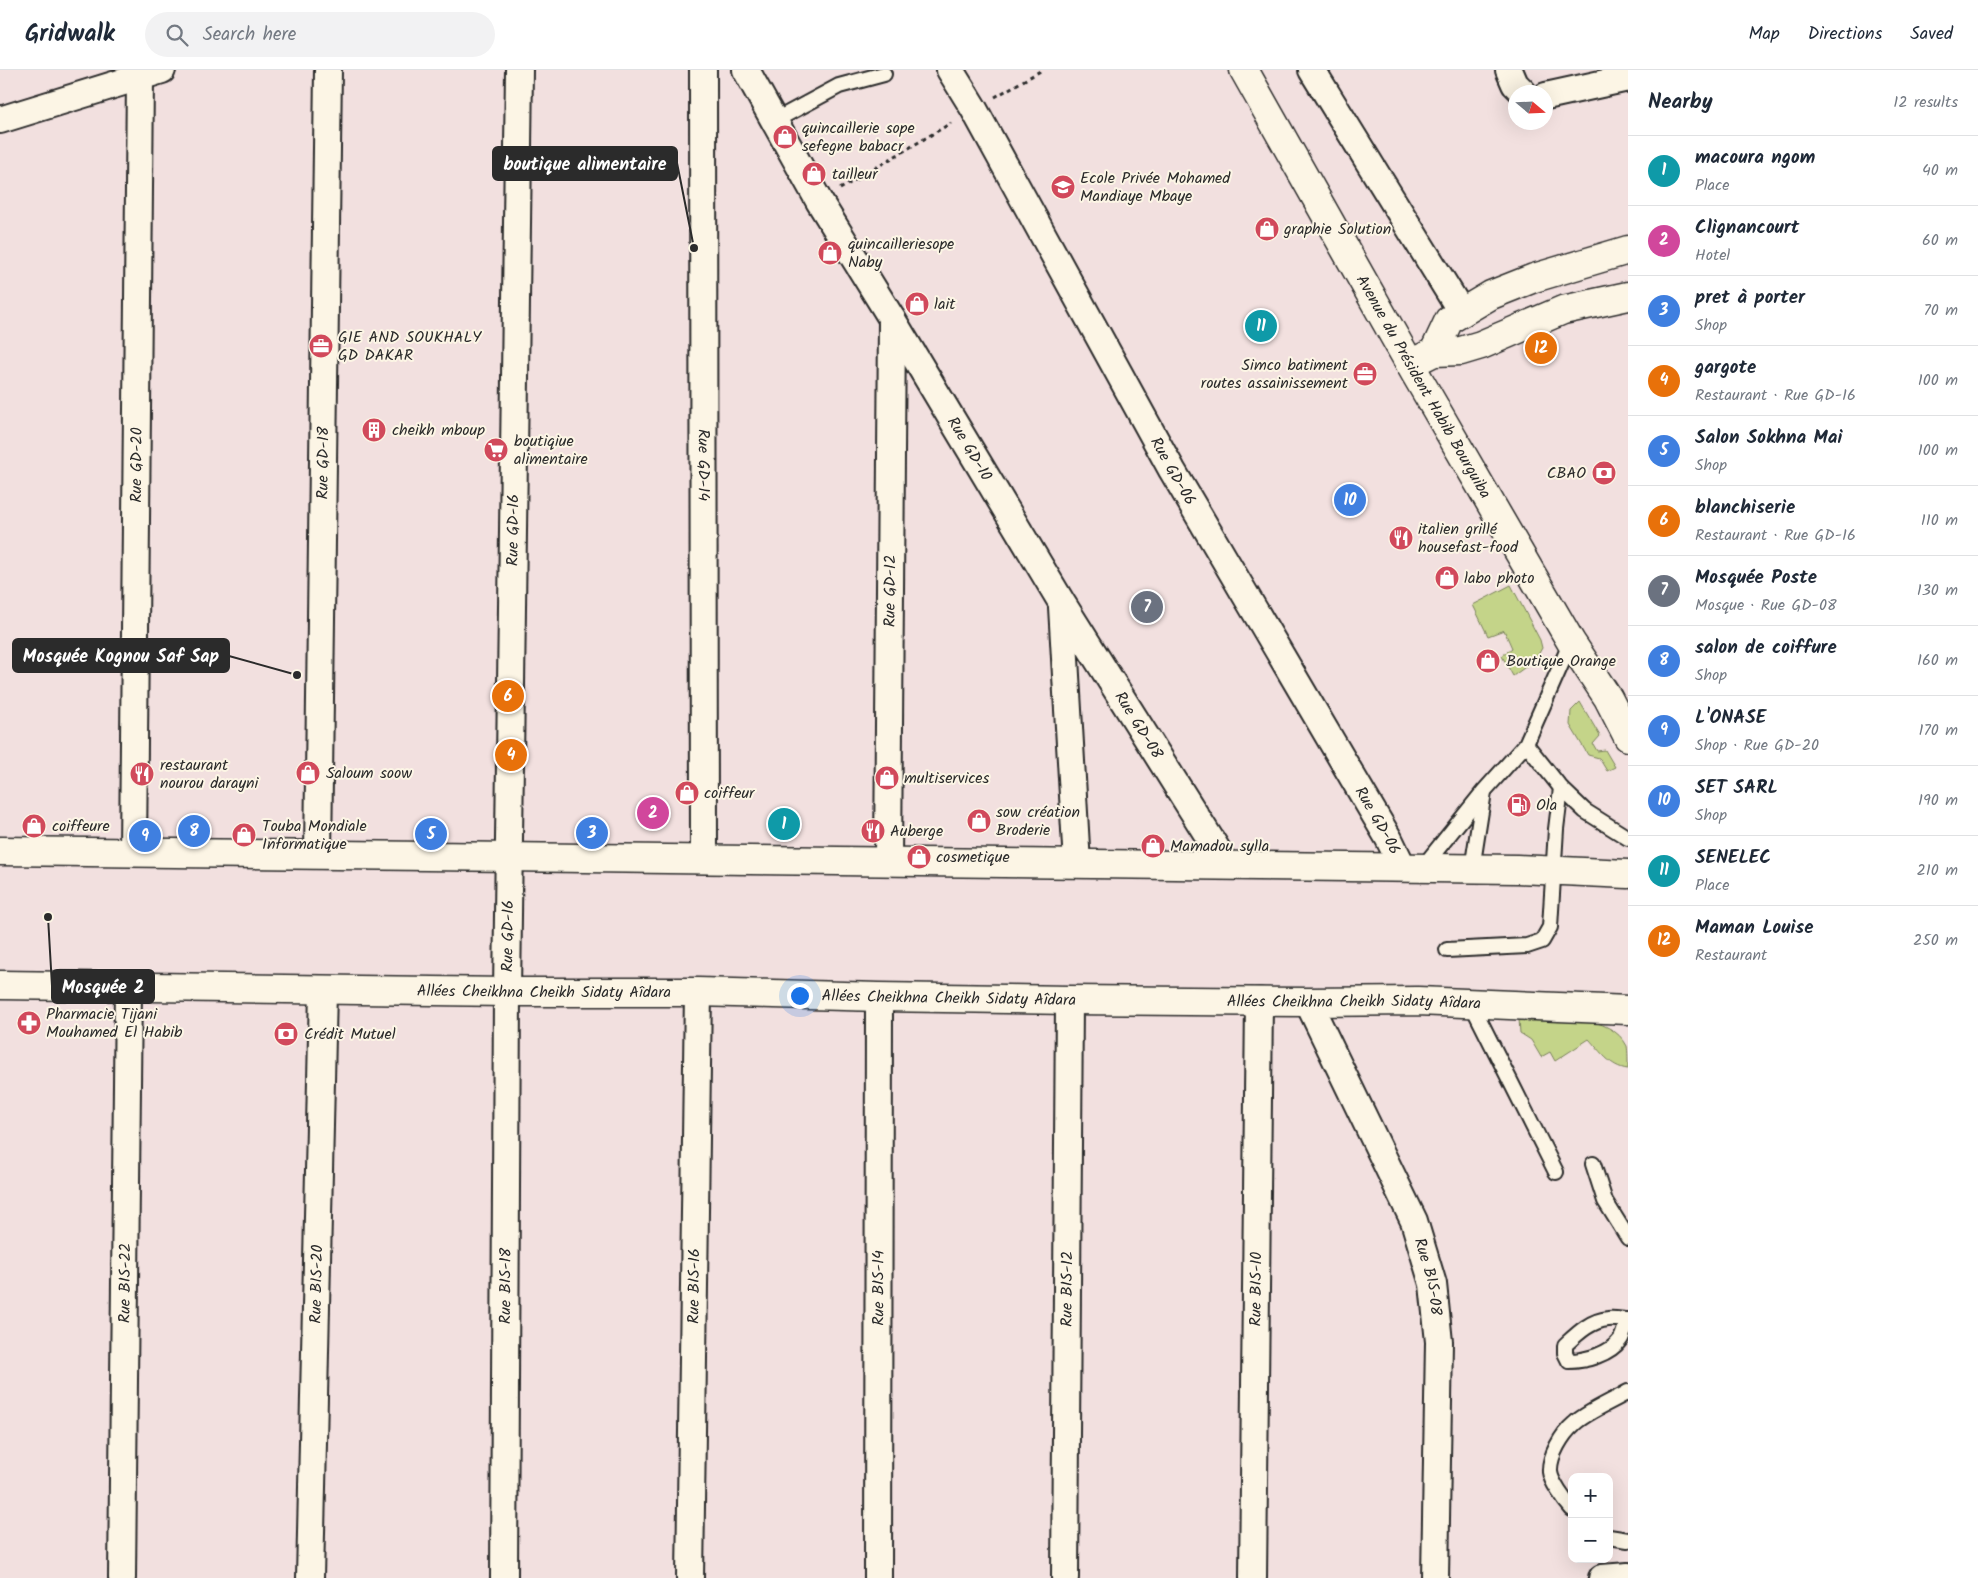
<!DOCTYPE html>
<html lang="en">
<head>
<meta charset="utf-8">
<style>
  body { margin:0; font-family:Kalam,sans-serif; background:#f2f2f3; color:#1f2937 }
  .controls { position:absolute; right:15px; bottom:15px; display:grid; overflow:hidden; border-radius:10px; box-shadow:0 5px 20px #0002 }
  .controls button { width:45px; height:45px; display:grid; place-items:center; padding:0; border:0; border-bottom:1px solid #e0e1e3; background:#fff; color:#1f2937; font:25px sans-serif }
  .compass { position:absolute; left:1508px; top:15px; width:45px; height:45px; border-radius:50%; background:#fff; box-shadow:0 5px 20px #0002; rotate:109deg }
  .you { position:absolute; left:799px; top:925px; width:18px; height:18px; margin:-12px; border:4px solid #fff; border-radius:50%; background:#1a73e8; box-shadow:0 0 0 8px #1a73e833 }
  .badge { display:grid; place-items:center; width:32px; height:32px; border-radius:50%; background:#0f766e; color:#fff; font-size:16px; font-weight:700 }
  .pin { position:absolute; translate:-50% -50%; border:2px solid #fff; box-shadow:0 1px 5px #0006 }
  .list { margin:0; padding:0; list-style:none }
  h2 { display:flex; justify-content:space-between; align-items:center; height:65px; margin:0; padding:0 20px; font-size:21px }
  h2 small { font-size:16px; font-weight:400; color:#747a83 }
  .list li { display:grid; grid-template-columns:32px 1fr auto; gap:15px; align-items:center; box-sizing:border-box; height:70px; padding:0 20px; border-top:1px solid #e0e1e3 }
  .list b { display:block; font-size:19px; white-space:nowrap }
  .list p { margin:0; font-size:16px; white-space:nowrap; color:#747a83 }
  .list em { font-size:16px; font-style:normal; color:#747a83 }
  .icon { flex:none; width:28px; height:28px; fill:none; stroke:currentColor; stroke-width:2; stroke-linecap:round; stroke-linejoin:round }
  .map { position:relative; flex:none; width:1628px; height:1508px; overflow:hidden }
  header { display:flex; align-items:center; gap:30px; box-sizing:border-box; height:70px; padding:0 25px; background:#fff; border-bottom:1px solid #e0e1e3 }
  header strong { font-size:24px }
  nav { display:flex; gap:28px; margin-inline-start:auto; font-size:18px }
  .search { width:350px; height:45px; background:#f2f2f3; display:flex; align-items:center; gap:12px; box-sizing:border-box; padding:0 18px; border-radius:28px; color:#747a83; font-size:19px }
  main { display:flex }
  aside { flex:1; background:#fff }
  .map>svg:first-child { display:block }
  .green { fill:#c4d489; stroke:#78805a }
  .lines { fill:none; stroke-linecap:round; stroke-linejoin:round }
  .service-casing { stroke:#2b2b2b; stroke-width:18 }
  .minor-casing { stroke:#2b2b2b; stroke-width:30 }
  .tertiary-casing { stroke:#2b2b2b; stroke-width:31 }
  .secondary-casing { stroke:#2b2b2b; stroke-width:31 }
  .path { stroke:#2b2b2b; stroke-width:3; stroke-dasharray:4 4; stroke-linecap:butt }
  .service { stroke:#fcf5e5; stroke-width:14 }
  .minor { stroke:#fcf5e5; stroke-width:26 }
  .tertiary { stroke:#fcf5e5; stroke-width:28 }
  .secondary { stroke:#fcf5e5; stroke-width:28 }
  .labels { text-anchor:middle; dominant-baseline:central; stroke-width:4; stroke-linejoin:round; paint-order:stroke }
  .poi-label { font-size:16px; fill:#2b2b2b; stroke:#fcf5e5; text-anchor:start }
  .street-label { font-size:16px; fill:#2b2b2b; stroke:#fcf5e5 }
  .leader { fill:none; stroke:#2b2b2b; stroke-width:2 }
  .callout-dot { fill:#2b2b2b; stroke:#fcf5e5; stroke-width:2 }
  .callout { fill:#2b2b2b; stroke:#2b2b2b; stroke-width:2 }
  .callout-label { font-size:18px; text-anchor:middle; font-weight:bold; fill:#fff }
</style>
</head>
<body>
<header>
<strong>Gridwalk</strong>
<div class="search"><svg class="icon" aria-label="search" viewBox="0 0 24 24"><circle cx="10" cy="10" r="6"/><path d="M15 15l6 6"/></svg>Search here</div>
<nav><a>Map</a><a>Directions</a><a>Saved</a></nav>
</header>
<main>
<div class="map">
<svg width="1628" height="1508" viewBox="0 0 1628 1508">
  <rect width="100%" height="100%" fill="#f2e0df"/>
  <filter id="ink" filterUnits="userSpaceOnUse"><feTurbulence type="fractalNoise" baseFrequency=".02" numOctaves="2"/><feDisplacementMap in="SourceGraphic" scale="10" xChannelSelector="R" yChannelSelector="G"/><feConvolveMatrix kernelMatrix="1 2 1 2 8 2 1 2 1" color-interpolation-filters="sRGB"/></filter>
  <g filter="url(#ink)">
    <!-- green -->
    <g class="green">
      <polygon points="1511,515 1540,570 1542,578 1535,590 1513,606 1502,586 1512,578 1504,560 1488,566 1473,535"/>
      <polygon points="1580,632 1600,666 1593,674 1597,681 1605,680 1615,697 1607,701 1599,688 1588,685 1570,655 1571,641"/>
      <path d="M1524,947L1527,952C1555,945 1611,944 1627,976C1628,981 1628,992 1628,999C1610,997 1600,981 1589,969L1555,991L1550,982L1541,987L1531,970L1520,963L1519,949Z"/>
    </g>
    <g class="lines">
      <defs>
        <g id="service">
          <polyline points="774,51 839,16 884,4"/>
          <polyline points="1526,674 1561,718 1585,741 1628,768"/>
          <polyline points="1423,797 1484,721 1526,674 1571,572"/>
          <polyline points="1472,799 1484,722"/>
          <polyline points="1447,880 1527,876 1542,871 1550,857 1556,759 1561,718"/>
          <polyline points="1471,933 1556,1102"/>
          <polyline points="1593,1094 1605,1131 1628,1168"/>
          <path d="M1627,1250C1625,1256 1624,1265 1620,1270C1610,1284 1586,1291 1569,1291L1565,1283V1275C1578,1263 1590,1251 1608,1249C1615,1248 1622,1250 1628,1250"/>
          <path d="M1572,1439C1565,1431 1551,1412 1550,1402C1549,1386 1562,1364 1574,1354C1585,1343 1613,1331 1628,1322"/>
          <polyline points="1609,1467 1628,1470"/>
        </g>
        <g id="minor">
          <path id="s1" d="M703,0L704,790"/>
          <path id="s2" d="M746,0L819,131L892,249L1062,533L1216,778L1225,796"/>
          <path id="s3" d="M950,0L974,39L1172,400L1389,769L1403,798"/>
          <polyline points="1312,0 1462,243"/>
          <polyline points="1509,0 1515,14 1523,22"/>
          <polyline points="1546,26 1628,8"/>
          <polyline points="0,50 162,0"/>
          <polyline points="1062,537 1077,794"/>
          <path id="s4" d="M133,783L140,7"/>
          <path id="s5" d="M318,785L328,0"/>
          <path id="s6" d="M888,792L892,249"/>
          <path id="s7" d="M1308,932L1414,1151L1433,1214L1439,1272L1435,1508"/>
          <path id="s8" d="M122,1508L128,917"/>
          <path id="s9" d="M310,1508L323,920"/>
          <path id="s10" d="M504,1508L507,922L519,0"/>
          <path id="s11" d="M690,1508L698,922"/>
          <path id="s12" d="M878,1508L879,927"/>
          <path id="s13" d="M1065,1508L1069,930"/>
          <path id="s14" d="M1253,1508L1259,931"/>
          <polyline points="1602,1508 1628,1506"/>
        </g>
        <g id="tertiary">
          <polyline points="1434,282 1449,250 1491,225 1534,208 1628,180"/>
          <polyline points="1410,294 1434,282 1461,281 1481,275 1563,240 1628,226"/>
        </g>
        <g id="secondary">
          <path id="s15" d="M1244,0L1415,303L1571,572L1608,628L1628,667"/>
          <polyline points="0,781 1517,799 1628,804"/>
          <path id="s16" d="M0,915L507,922H698L879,927L1069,930L1308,932L1418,931L1628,940"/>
        </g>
      </defs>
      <!-- service casing -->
      <use href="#service" class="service-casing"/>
      <!-- minor casing -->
      <use href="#minor" class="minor-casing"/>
      <!-- tertiary casing -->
      <use href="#tertiary" class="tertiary-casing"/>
      <!-- secondary casing -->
      <use href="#secondary" class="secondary-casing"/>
      <!-- path -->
      <g class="path">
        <polyline points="995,27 1042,0"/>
        <polyline points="840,119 951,53"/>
      </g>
      <!-- service -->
      <use href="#service" class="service"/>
      <!-- minor -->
      <use href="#minor" class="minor"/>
      <!-- tertiary -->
      <use href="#tertiary" class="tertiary"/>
      <!-- secondary -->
      <use href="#secondary" class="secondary"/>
    </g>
  </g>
  <!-- icons -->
  <defs>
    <symbol id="shop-disc" viewBox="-11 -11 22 22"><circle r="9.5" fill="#d1495b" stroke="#fcf5e5"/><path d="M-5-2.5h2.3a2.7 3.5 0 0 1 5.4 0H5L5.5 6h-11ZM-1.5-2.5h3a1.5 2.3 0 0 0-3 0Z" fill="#fff"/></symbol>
    <symbol id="school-disc" viewBox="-11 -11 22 22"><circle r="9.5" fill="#d1495b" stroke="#fcf5e5"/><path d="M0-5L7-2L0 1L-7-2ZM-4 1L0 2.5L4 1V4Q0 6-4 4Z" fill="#fff"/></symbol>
    <symbol id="office-disc" viewBox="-11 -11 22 22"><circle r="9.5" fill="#d1495b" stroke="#fcf5e5"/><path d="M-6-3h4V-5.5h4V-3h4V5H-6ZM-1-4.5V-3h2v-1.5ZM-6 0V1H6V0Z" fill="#fff"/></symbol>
    <symbol id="building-disc" viewBox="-11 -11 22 22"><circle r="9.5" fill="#d1495b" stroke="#fcf5e5"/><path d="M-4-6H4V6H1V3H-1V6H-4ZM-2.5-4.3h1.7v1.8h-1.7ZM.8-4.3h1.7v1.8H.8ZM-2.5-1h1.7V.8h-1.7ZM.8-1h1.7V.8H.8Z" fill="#fff"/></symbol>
    <symbol id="supermarket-disc" viewBox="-11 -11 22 22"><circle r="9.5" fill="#d1495b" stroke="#fcf5e5"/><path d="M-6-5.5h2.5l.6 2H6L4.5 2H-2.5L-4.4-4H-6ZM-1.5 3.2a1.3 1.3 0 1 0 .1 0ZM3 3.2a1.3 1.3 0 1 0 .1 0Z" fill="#fff"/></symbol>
    <symbol id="bank-disc" viewBox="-11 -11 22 22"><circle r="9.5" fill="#d1495b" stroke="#fcf5e5"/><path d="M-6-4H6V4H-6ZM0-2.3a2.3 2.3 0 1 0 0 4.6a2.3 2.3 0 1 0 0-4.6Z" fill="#fff"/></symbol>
    <symbol id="restaurant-disc" viewBox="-11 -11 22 22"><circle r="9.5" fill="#d1495b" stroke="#fcf5e5"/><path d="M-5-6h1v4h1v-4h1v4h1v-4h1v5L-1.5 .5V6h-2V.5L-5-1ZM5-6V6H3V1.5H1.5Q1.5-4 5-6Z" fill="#fff"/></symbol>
    <symbol id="fuel-disc" viewBox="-11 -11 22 22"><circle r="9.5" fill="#d1495b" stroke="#fcf5e5"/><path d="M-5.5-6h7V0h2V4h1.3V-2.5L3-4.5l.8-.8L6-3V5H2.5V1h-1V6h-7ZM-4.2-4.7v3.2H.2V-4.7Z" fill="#fff"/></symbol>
    <symbol id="pharmacy-disc" viewBox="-11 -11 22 22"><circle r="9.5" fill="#d1495b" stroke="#fcf5e5"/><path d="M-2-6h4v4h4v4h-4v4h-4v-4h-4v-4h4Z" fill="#fff"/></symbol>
  </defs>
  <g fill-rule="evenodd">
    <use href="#shop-disc" x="771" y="53" width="28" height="28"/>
    <use href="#shop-disc" x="800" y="90" width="28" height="28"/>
    <use href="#school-disc" x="1049" y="103" width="28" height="28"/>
    <use href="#shop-disc" x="1253" y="145" width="28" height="28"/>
    <use href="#shop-disc" x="816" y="169" width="28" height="28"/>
    <use href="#shop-disc" x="903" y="220" width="28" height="28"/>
    <use href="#office-disc" x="307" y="262" width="28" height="28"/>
    <use href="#office-disc" x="1351" y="290" width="28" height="28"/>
    <use href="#building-disc" x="360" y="346" width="28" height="28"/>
    <use href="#supermarket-disc" x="482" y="366" width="28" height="28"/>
    <use href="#bank-disc" x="1590" y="389" width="28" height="28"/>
    <use href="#restaurant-disc" x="1387" y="454" width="28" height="28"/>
    <use href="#shop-disc" x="1433" y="494" width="28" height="28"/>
    <use href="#shop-disc" x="1474" y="577" width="28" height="28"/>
    <use href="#shop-disc" x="294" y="689" width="28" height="28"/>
    <use href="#restaurant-disc" x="128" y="690" width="28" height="28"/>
    <use href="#shop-disc" x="873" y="694" width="28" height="28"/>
    <use href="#shop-disc" x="673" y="709" width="28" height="28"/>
    <use href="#fuel-disc" x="1505" y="721" width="28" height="28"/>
    <use href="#shop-disc" x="965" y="737" width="28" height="28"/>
    <use href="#shop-disc" x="20" y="742" width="28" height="28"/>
    <use href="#restaurant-disc" x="859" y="747" width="28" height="28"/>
    <use href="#shop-disc" x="230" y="751" width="28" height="28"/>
    <use href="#shop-disc" x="1139" y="762" width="28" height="28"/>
    <use href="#shop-disc" x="905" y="773" width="28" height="28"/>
    <use href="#pharmacy-disc" x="15" y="939" width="28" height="28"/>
    <use href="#bank-disc" x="272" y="950" width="28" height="28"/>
  </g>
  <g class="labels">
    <!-- poi labels -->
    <g class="poi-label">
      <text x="802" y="58">quincaillerie sope<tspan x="802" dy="18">sefegne babacr</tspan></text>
      <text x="832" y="104">tailleur</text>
      <text x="1080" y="108">Ecole Privée Mohamed<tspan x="1080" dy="18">Mandiaye Mbaye</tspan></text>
      <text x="1284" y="159">graphie Solution</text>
      <text x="848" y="174">quincailleriesope<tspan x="848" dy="18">Naby</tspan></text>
      <text x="934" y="234">lait</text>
      <text x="338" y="267">GIE AND SOUKHALY<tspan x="338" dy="18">GD DAKAR</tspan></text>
      <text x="1348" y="295" text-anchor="end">Simco batiment<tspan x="1348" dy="18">routes assainissement</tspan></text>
      <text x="392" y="360">cheikh mboup</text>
      <text x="514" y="371">boutiqiue<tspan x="514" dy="18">alimentaire</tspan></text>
      <text x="1586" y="403" text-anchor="end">CBAO</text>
      <text x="1418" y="459">italien grillé<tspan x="1418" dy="18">housefast-food</tspan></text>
      <text x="1464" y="508">labo photo</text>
      <text x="1506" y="591">Boutique Orange</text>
      <text x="160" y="695">restaurant<tspan x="160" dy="18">nourou darayni</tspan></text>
      <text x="326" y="703">Saloum soow</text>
      <text x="904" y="708">multiservices</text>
      <text x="704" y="723">coiffeur</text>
      <text x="1536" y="735">Ola</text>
      <text x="996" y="742">sow création<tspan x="996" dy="18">Broderie</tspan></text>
      <text x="52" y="756">coiffeure</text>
      <text x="262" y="756">Touba Mondiale<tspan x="262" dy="18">Informatique</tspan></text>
      <text x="890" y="761">Auberge</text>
      <text x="1170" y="776">Mamadou sylla</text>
      <text x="936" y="787">cosmetique</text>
      <text x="46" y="944">Pharmacie Tijani<tspan x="46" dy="18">Mouhamed El Habib</tspan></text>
      <text x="304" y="964">Crédit Mutuel</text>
    </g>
    <!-- street labels -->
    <g class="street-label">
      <text stroke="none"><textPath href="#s15" startOffset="364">Avenue du Président Habib Bourguiba</textPath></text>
      <text stroke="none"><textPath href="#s2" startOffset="440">Rue GD-10</textPath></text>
      <text stroke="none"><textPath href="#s5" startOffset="392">Rue GD-18</textPath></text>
      <text stroke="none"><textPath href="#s4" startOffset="388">Rue GD-20</textPath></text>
      <text stroke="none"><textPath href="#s1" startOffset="395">Rue GD-14</textPath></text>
      <text stroke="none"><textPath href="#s3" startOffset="459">Rue GD-06</textPath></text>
      <text stroke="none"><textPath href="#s10" startOffset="1048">Rue GD-16</textPath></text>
      <text stroke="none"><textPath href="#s6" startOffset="271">Rue GD-12</textPath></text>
      <text stroke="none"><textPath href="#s2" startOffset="764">Rue GD-08</textPath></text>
      <text stroke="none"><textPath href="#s3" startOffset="864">Rue GD-06</textPath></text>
      <text stroke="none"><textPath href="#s10" startOffset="642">Rue GD-16</textPath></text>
      <text stroke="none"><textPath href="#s16" startOffset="544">Allées Cheikhna Cheikh Sidaty Aîdara</textPath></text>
      <text stroke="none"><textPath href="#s16" startOffset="949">Allées Cheikhna Cheikh Sidaty Aîdara</textPath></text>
      <text stroke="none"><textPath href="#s16" startOffset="1354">Allées Cheikhna Cheikh Sidaty Aîdara</textPath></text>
      <text stroke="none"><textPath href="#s7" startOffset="301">Rue BIS-08</textPath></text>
      <text stroke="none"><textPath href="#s8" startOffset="295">Rue BIS-22</textPath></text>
      <text stroke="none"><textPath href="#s9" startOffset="294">Rue BIS-20</textPath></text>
      <text stroke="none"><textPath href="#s10" startOffset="292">Rue BIS-18</textPath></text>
      <text stroke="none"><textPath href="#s11" startOffset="292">Rue BIS-16</textPath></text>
      <text stroke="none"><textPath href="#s12" startOffset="290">Rue BIS-14</textPath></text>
      <text stroke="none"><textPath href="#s13" startOffset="289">Rue BIS-12</textPath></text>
      <text stroke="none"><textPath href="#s14" startOffset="289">Rue BIS-10</textPath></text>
    </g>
  </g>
  <!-- callouts -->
  <path class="leader" d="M694 178L677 93M297 605L229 586M48 847L52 916"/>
  <g class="callout-dot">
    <circle cx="694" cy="178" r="5"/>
    <circle cx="297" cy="605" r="5"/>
    <circle cx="48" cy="847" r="5"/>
  </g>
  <g class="callout">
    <rect x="493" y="77" width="184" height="33" rx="5"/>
    <rect x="13" y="569" width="216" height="33" rx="5"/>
    <rect x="52" y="900" width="102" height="33" rx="5"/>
  </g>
  <g class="callout-label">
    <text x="585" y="100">boutique alimentaire</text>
    <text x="121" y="592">Mosquée Kognou Saf Sap</text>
    <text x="103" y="923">Mosquée 2</text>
  </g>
</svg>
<div class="controls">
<button>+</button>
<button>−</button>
</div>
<svg class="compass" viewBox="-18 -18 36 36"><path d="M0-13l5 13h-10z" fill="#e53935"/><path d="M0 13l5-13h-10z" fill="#747a83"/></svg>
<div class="you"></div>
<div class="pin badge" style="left:784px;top:754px;background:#0f9aa8">1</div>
<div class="pin badge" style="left:653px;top:743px;background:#d1479c">2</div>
<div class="pin badge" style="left:592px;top:763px;background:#3f7fe0">3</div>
<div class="pin badge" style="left:511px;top:685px;background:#e8710a">4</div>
<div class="pin badge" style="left:431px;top:764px;background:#3f7fe0">5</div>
<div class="pin badge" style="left:508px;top:626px;background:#e8710a">6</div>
<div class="pin badge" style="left:1147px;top:537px;background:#6b7280">7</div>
<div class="pin badge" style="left:194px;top:761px;background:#3f7fe0">8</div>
<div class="pin badge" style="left:145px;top:766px;background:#3f7fe0">9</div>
<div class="pin badge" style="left:1350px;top:430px;background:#3f7fe0">10</div>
<div class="pin badge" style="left:1261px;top:256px;background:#0f9aa8">11</div>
<div class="pin badge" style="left:1541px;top:278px;background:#e8710a">12</div>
</div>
<aside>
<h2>Nearby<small>12 results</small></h2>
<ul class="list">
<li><span class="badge" style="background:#0f9aa8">1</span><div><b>macoura ngom</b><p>Place</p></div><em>40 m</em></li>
<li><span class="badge" style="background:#d1479c">2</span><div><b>Clignancourt</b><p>Hotel</p></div><em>60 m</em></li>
<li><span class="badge" style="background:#3f7fe0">3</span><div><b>pret à porter</b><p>Shop</p></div><em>70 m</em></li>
<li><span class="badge" style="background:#e8710a">4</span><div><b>gargote</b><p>Restaurant · Rue GD-16</p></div><em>100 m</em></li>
<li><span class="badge" style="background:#3f7fe0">5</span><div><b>Salon Sokhna Mai</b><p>Shop</p></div><em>100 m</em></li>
<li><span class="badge" style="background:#e8710a">6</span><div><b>blanchiserie</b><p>Restaurant · Rue GD-16</p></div><em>110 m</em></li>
<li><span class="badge" style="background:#6b7280">7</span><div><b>Mosquée Poste</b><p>Mosque · Rue GD-08</p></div><em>130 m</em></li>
<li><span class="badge" style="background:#3f7fe0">8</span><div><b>salon de coiffure</b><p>Shop</p></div><em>160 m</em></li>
<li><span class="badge" style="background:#3f7fe0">9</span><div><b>L'ONASE</b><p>Shop · Rue GD-20</p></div><em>170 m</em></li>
<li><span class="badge" style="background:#3f7fe0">10</span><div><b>SET SARL</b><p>Shop</p></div><em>190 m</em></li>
<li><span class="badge" style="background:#0f9aa8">11</span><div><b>SENELEC</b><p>Place</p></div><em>210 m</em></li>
<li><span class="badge" style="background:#e8710a">12</span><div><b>Maman Louise</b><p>Restaurant</p></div><em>250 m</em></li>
</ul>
</aside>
</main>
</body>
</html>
